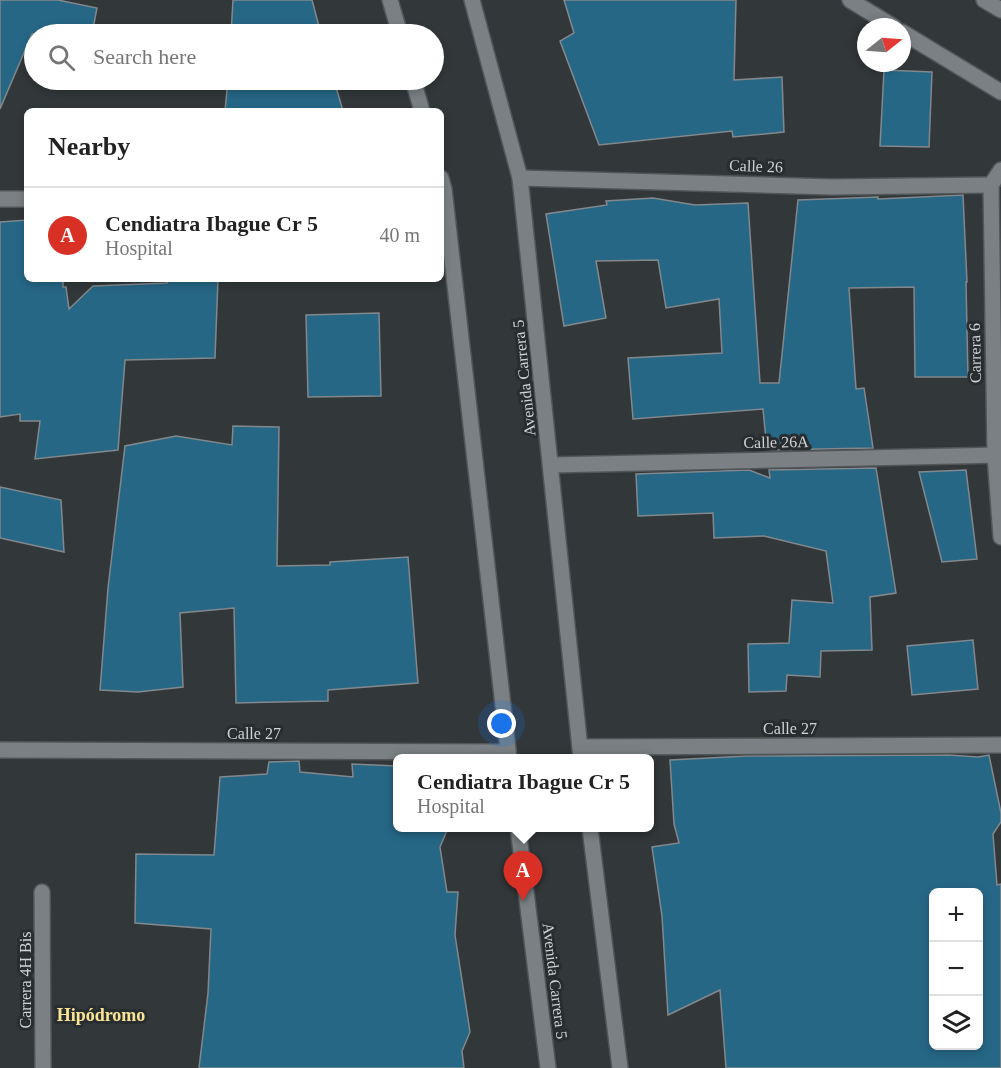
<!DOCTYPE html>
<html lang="en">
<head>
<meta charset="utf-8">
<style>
  body { margin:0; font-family:Georgia,serif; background:#f2f2f2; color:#222 }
  .controls { position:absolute; right:18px; bottom:18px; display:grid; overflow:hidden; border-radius:9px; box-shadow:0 3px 9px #0003 }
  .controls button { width:54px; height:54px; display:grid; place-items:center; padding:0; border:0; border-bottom:2px solid #e0e0e0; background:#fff; color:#222; font:30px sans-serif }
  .compass { position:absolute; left:857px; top:18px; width:54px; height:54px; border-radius:50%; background:#fff; box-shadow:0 3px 9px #0003; rotate:73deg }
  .you { position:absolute; left:502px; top:724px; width:21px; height:21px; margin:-15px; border:4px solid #fff; border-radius:50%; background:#1a73e8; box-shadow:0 0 0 9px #1a73e833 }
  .badge { display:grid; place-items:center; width:39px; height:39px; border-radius:50%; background:#d93025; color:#fff; font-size:20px; font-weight:700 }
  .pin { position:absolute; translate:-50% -50px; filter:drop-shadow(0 2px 3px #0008) }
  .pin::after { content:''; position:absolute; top:32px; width:21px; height:18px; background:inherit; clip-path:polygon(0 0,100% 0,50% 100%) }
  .popup { position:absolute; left:393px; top:754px; width:261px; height:78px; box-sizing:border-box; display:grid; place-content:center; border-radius:9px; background:#fff; filter:drop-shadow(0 2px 4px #0005); font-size:20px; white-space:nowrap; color:#767676 }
  .popup b { font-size:22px; color:#222 }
  .popup::after { content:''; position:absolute; left:50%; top:100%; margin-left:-12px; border:12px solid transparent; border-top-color:#fff }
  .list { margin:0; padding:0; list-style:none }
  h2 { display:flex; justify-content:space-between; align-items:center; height:78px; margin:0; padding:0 24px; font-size:26px }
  h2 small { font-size:20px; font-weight:400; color:#767676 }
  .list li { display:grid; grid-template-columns:39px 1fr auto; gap:18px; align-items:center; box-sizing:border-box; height:96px; padding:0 24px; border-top:2px solid #e0e0e0 }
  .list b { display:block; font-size:22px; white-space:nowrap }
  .list p { margin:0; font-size:20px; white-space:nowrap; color:#767676 }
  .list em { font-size:20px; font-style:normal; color:#767676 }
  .icon { flex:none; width:33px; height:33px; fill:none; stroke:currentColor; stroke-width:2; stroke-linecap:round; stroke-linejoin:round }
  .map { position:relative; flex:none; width:1001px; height:1068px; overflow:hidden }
  .search { position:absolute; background:#fff; box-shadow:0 3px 9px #0003; left:24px; top:24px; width:420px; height:66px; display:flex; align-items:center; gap:15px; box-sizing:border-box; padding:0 21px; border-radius:33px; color:#767676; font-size:22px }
  .panel { position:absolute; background:#fff; box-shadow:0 3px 9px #0003; left:24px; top:108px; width:420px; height:174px; border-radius:9px }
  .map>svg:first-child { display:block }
  .building { fill:#266786; stroke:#82888c; stroke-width:1.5; fill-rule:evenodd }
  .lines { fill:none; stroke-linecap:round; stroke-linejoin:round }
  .minor-casing { stroke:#515557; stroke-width:18 }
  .tertiary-casing { stroke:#515557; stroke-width:18 }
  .secondary-casing { stroke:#515557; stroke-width:18 }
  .minor { stroke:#7a8083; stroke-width:15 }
  .tertiary { stroke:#7a8083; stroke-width:15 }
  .secondary { stroke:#7a8083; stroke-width:15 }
  .labels { text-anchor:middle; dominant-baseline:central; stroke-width:6; stroke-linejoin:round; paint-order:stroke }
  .street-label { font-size:16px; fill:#d1d4d6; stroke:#282d30 }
  .neighbourhood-label { font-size:18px; font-weight:bold; fill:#f9e496; stroke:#282d30 }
</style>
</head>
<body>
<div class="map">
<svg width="1001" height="1068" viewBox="0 0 1001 1068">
  <rect width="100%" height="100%" fill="#32373a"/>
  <!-- building -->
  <g class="building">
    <polygon points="0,0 58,0 97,8 92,34 32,34 0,109"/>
    <polygon points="233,0 312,0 321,34 231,34"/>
    <polygon points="564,0 736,0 734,80 782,77 784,132 733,137 732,131 599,145 560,41 574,33"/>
    <polygon points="884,70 932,72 929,147 880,146"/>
    <polygon points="228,80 334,80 343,111 225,111"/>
    <polygon points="963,195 967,282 966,282 968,377 915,377 914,287 849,288 856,389 864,388 873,448 767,450 763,409 633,419 628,358 722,353 719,299 666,308 658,260 596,261 606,318 564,326 546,214 607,205 606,201 653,198 695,205 748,203 760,383 779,383 798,200 878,197 878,199"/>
    <polygon points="27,220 27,279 63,279 63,287 66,287 69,309 93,286 167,283 167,279 218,279 215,358 125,360 118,450 35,459 40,421 20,421 20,414 0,417 0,222"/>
    <polygon points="379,313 381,396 308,397 306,315"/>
    <polygon points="233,426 279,427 277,566 330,565 330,562 408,557 418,683 328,690 328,701 236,703 234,608 180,613 183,687 138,692 100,690 108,588 125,446 176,436 232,445"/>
    <polygon points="876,468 896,593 870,597 872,650 821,651 820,677 787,675 786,691 749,692 748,644 789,643 792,600 833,603 826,551 764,536 714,538 713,513 638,516 636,474 749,470 770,478 769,470"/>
    <polygon points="966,470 977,559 942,562 919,472"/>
    <polygon points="0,487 61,500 64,552 0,538"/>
    <polygon points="973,640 978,689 912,695 907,646"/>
    <path d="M949,755L978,757L989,755L1001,813V822L993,834L997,885L1001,884V1068H726L720,990L668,1015L662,916L652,847L679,843L674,824L670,760L747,756ZM933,892H978V1046H933Z"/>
    <polygon points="299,761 300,772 353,777 352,764 397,766 397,828 448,828 440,847 447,892 458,892 455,935 470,1032 462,1051 464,1068 199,1068 208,993 211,929 135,923 136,854 214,855 220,777 267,774 269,762"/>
  </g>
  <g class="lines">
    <defs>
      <g id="minor">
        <polyline points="850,0 894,27"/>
        <polyline points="984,0 1001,10"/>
        <polyline points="902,32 1001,92"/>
        <polyline points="520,178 832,187 991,185"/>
        <polyline points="0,199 27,199"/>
        <polyline points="551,465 1001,455"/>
        <polyline points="580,747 1001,745"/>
        <polyline points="0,750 508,752"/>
        <polyline points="42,892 43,1068"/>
      </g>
      <polyline id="tertiary" points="1001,170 991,185 995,456 1001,537"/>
      <g id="secondary">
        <polyline points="390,0 400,34"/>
        <polyline points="472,0 520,178 581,758"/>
        <polyline points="413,80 422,111"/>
        <polyline points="441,178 444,189 509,758"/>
        <polyline points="518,828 548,1068"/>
        <polyline points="590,828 620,1068"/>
      </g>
    </defs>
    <!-- minor casing -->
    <use href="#minor" class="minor-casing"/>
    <!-- tertiary casing -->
    <use href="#tertiary" class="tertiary-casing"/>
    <!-- secondary casing -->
    <use href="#secondary" class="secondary-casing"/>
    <!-- minor -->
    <use href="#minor" class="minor"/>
    <!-- tertiary -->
    <use href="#tertiary" class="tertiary"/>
    <!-- secondary -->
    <use href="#secondary" class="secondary"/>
  </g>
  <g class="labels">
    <!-- street labels -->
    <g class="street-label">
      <text transform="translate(756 166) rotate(2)">Calle 26</text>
      <text transform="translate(975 353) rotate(-91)">Carrera 6</text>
      <text transform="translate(524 378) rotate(-96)">Avenida Carrera 5</text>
      <text transform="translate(776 442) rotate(-1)">Calle 26A</text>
      <text x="790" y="728">Calle 27</text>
      <text x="254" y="733">Calle 27</text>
      <text transform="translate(25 980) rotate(-90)">Carrera 4H Bis</text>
      <text transform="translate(555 981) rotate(83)">Avenida Carrera 5</text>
    </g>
    <!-- neighbourhood labels -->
    <g class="neighbourhood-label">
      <text x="101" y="1015">Hipódromo</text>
    </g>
  </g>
</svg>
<div class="controls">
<button>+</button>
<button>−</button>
<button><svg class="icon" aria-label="layers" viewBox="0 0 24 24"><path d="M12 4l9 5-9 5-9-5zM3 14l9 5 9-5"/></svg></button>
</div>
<svg class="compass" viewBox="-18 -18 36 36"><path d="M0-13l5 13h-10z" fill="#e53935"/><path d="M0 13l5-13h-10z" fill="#767676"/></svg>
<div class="you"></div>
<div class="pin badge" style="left:523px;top:901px">A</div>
<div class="popup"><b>Cendiatra Ibague Cr 5</b>Hospital</div>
<div class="search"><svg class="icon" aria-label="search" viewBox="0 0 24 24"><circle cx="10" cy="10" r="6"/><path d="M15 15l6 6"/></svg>Search here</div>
<section class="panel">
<h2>Nearby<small></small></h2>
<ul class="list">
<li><span class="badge">A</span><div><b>Cendiatra Ibague Cr 5</b><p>Hospital</p></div><em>40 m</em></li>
</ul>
</section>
</div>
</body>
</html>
